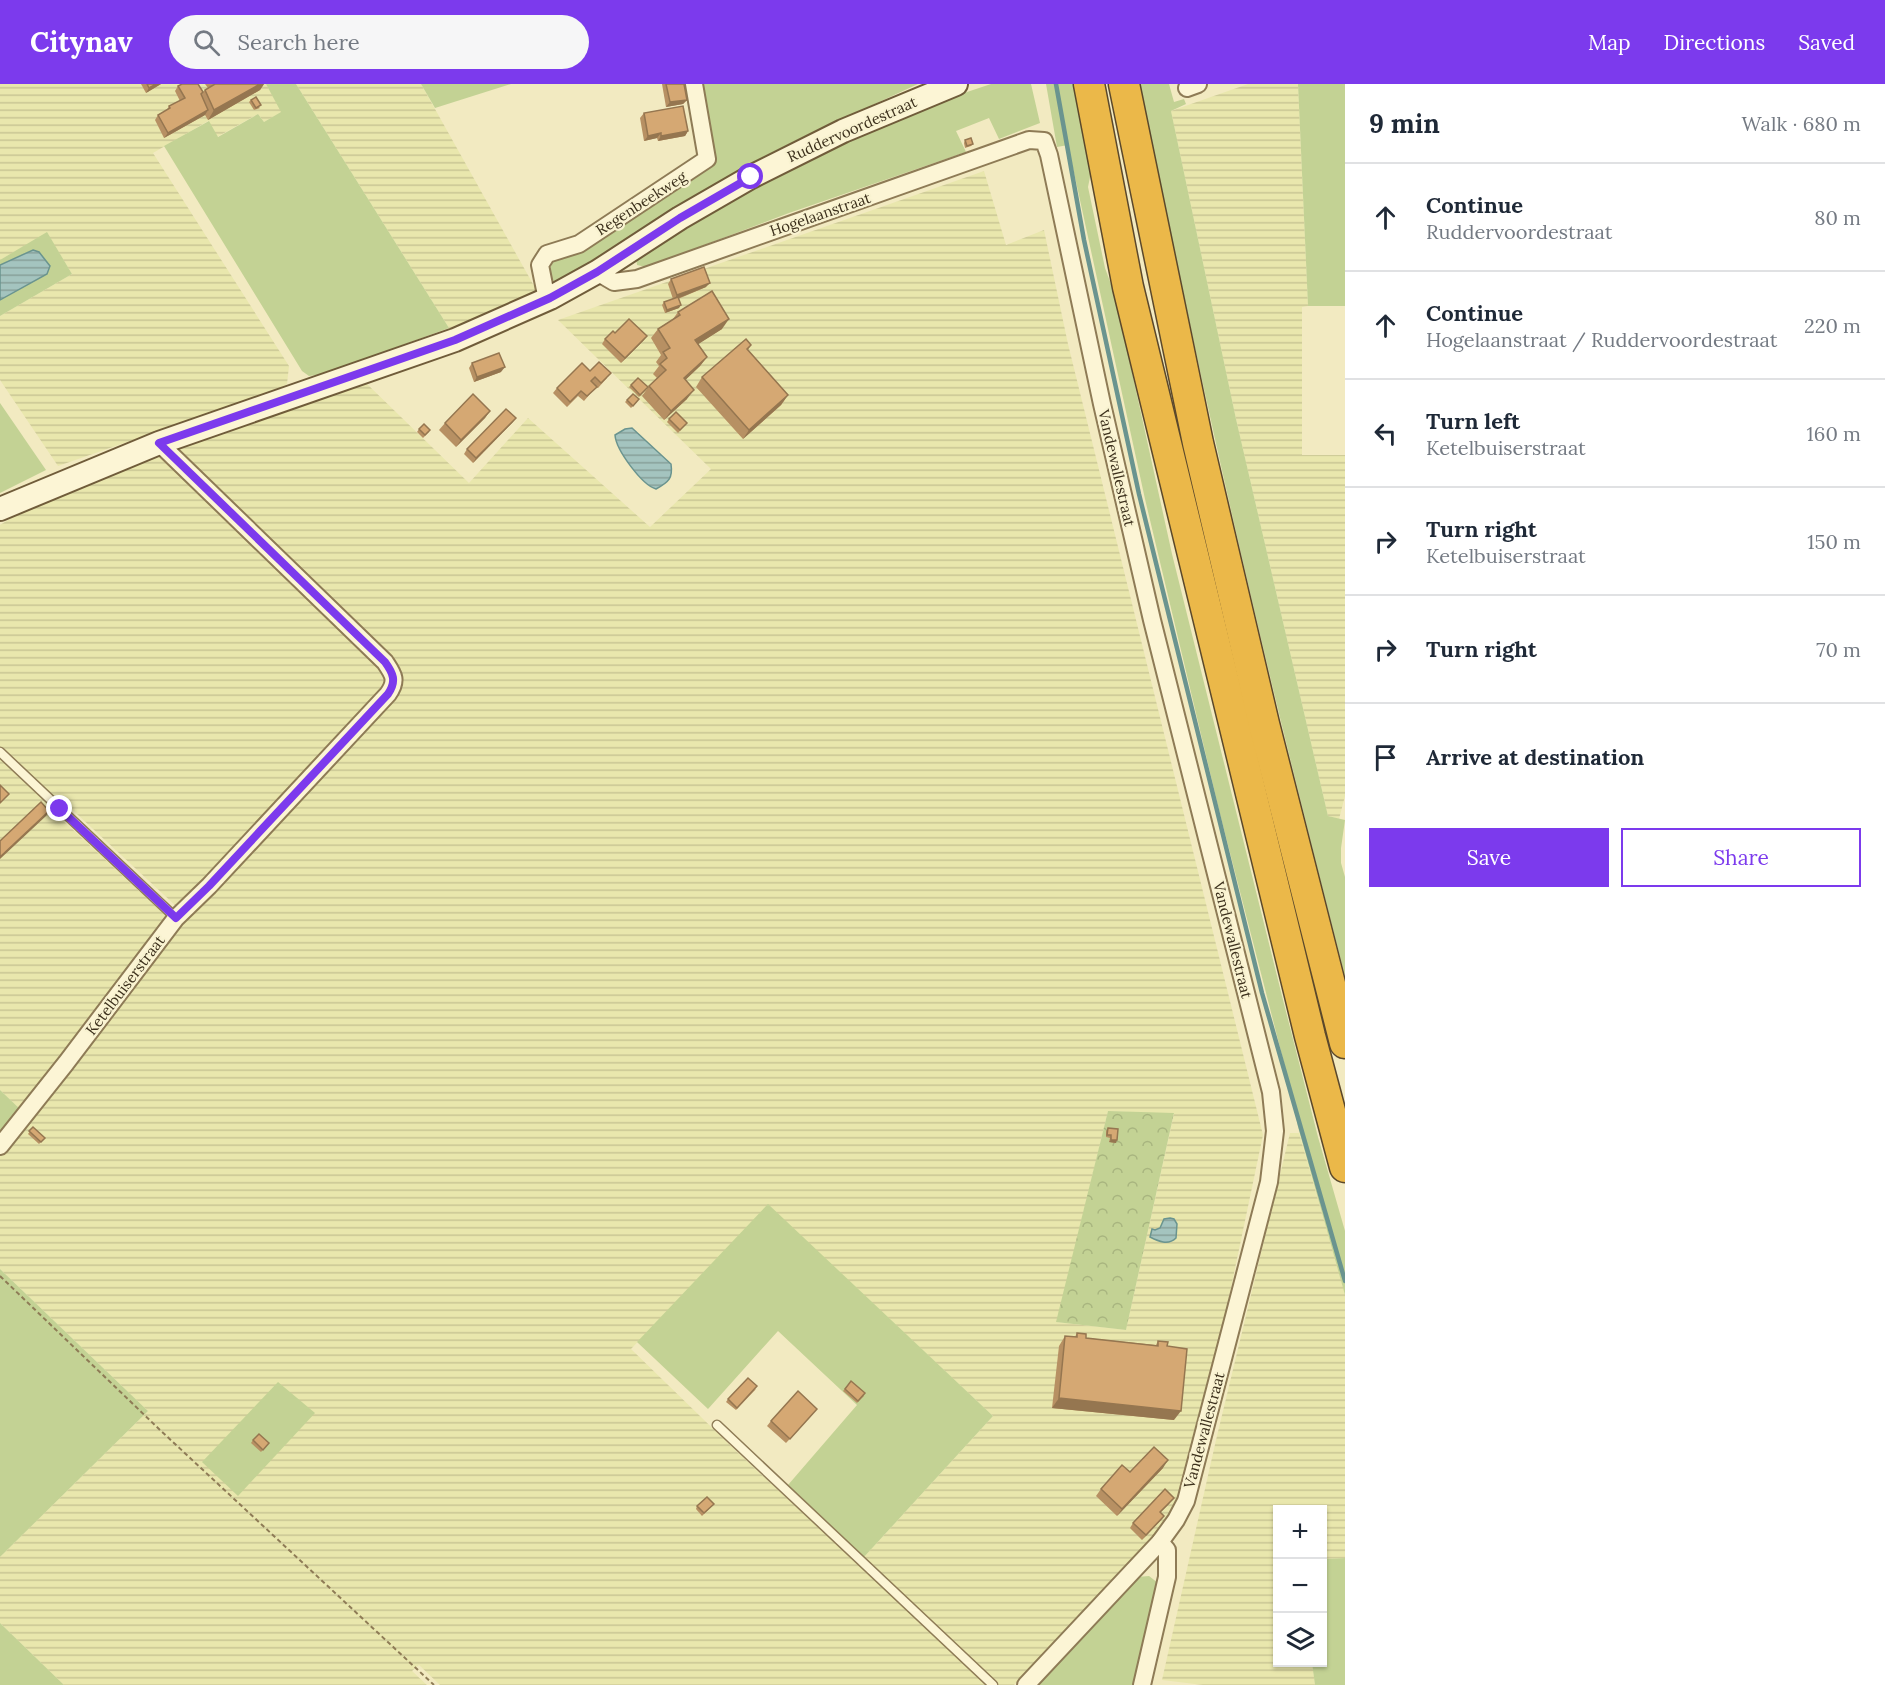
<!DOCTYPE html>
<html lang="en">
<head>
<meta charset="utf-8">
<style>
  body { margin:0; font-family:Lora,serif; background:#f6f6f7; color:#1f2937 }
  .controls { position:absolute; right:18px; bottom:18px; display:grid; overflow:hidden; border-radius:0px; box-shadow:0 2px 4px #0004 }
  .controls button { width:54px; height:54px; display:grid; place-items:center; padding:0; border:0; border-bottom:2px solid #e0e1e3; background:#fff; color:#1f2937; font:30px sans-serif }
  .stop { position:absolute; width:18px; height:18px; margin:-14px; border:4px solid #7c3aed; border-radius:50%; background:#fff }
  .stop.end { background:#7c3aed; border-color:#fff; box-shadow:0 2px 6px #0008 }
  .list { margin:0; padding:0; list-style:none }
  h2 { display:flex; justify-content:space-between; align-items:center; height:78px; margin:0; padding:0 24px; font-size:26px }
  h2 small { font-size:20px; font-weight:400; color:#747a83 }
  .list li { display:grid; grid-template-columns:39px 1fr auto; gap:18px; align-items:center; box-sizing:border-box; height:108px; padding:0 24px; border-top:2px solid #e0e1e3 }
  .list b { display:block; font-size:22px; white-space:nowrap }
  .list p { margin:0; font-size:20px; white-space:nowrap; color:#747a83 }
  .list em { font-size:20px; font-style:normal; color:#747a83 }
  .actions { display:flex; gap:12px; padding:18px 24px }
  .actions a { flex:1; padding:14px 0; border:2px solid #7c3aed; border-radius:0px; text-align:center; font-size:21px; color:#7c3aed }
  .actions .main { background:#7c3aed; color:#fff }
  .icon { flex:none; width:33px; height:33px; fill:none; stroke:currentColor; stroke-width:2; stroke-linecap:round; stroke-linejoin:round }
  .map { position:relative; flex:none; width:1345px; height:1601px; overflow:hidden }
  header { display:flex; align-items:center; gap:36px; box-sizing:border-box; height:84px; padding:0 30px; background:#7c3aed; color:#fff }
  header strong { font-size:28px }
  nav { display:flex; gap:33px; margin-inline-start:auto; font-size:21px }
  .search { width:420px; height:54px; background:#f6f6f7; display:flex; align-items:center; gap:15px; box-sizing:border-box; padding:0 21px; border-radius:33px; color:#747a83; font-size:22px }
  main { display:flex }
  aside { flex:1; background:#fff }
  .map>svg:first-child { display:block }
  .farmland { fill:url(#farmland-rules); fill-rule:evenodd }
  .green { fill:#c3d294 }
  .forest { fill:url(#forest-crowns) }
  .water { fill:url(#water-rules); stroke:#6a948f; stroke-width:1.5 }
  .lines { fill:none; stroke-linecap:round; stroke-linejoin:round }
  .stream { stroke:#6a948f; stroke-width:4.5 }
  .lane-casing { stroke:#8e7b56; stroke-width:11 }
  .street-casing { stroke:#8e7b56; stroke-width:20 }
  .secondary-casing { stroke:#705c3a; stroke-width:26 }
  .highway-casing { stroke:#5b482b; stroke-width:33 }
  .path { stroke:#8e7b56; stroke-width:2; stroke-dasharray:4.5 3; stroke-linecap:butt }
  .lane { stroke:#fcf5d5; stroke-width:8 }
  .street { stroke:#fcf5d5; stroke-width:16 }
  .secondary { stroke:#fcf5d5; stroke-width:22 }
  .highway { stroke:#ebb849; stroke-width:30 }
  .wall { fill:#b79063 }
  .shaded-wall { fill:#957650 }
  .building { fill:#d5a873; stroke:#957650; stroke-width:1.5 }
  .route { stroke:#7c3aed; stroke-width:8 }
  .labels { text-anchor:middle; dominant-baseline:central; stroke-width:4.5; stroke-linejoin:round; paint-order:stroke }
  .street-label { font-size:15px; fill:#3c301c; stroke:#f9f3d1 }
</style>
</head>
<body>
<header>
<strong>Citynav</strong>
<div class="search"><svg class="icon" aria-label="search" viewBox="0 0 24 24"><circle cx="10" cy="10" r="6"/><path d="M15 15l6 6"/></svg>Search here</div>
<nav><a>Map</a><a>Directions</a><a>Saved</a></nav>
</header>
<main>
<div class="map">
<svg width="1345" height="1601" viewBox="0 0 1345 1601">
  <defs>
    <pattern id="farmland-rules" width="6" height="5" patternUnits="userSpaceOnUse" patternTransform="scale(1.5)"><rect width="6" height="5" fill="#e9e7ad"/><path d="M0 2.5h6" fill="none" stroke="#c9c694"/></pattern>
    <pattern id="forest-crowns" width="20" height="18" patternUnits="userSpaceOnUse" patternTransform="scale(1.5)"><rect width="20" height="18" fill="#c3d294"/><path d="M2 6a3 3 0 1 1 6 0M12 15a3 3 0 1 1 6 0" fill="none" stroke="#a8b57f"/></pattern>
    <pattern id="water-rules" width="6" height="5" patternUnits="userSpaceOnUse" patternTransform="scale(1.5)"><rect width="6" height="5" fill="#a4c4bf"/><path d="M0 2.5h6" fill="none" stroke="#87a09a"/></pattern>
  </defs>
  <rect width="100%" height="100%" fill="#f2eac1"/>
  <!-- farmland -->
  <g class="farmland">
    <polygon points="0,0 266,0 282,28 264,38 258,30 217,53 208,37 153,69 289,282 287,300 277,306 58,382 0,296 0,232 72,190 47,149 0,176"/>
    <polygon points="296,0 421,0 538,209 449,244"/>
    <polygon points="1248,0 1298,0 1308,222 1302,223 1302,371 1345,371 1345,712 1339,735 1328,732 1236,335 1171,27"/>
    <path d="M984,87L1006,161L1044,146L1068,260L1263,1051L1219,1261L1179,1418L1165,1443L1137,1469L1014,1601H999L864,1473L993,1332L768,1121L631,1265L736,1367L988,1601H440L419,1581L412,1587L427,1601H64L0,1539V1473L148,1327L0,1185V1069L184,833L401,601L402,588L393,574L175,366L366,299L469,399L528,334L650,443L711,385L558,236ZM1108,1027L1174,1030L1126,1246L1057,1238Z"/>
    <polygon points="161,370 382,581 386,593 383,606 178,824 64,718 55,729 168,834 22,1027 0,1006 0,441 26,425"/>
    <polygon points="1290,1049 1299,1049 1345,1210 1345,1474 1323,1475 1322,1426 1278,1426 1278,1578 1312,1579 1315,1601 1203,1601 1162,1596 1216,1356"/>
  </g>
  <!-- green -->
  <g class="green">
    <polygon points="266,0 296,0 449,244 323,290 309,292 302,287 164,62 209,37 218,53 258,30 264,38 281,28"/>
    <polygon points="421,0 511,0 435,24"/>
    <polygon points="700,0 918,0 799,55 744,83 558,197 552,197 550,184 555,174 712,74"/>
    <polygon points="991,0 1031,0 1040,39 999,55 989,34 956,47 966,68 789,129 646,183 637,181 636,172 741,107 901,30"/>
    <polygon points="1046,0 1073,0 1091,88 1088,103 1105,184 1115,211 1172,470 1282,912 1318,1053 1345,1147 1345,1211 1298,1043 1293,1014 1219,726 1145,415 1068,61 1057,63"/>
    <path d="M1139,0H1169L1174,18L1184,15L1186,20L1171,27L1236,335L1328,732L1345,736L1341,764V779L1345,793V892C1312,764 1280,636 1250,508C1210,339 1175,170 1139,0Z"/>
    <polygon points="1298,0 1345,0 1345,222 1308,222"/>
    <polygon points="47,148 72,190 0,232 0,216 46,190 33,166 0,181 0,176"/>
    <polygon points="0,319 46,386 0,409"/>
    <polygon points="0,1006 22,1027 0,1055"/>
    <polygon points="768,1120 993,1332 864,1473 788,1401 857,1321 778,1247 708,1325 637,1258"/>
    <polygon points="0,1185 148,1327 0,1473"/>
    <polygon points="278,1298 315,1329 238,1412 202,1378"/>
    <polygon points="1345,1474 1345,1601 1315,1601 1312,1579 1322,1578 1323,1475"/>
    <polygon points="1149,1492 1158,1499 1134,1601 1036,1601 1137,1493"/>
    <polygon points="0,1539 64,1601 0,1601"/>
  </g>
  <!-- forest -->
  <polygon class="forest" points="1108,1027 1174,1029 1126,1246 1056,1238"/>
  <!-- water -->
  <g class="water">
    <polygon points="33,166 39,168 50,182 47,190 0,216 0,181"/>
    <path d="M632,344L671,380C673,394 669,398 656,405C642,401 616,366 615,351L625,345Z"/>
    <path d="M1170,1134L1174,1135L1177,1140L1176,1154C1168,1162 1158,1157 1150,1153L1152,1145L1155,1146L1160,1144L1164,1135Z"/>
  </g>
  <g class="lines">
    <!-- stream -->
    <polyline class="stream" points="1056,0 1084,156 1139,410 1262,909 1345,1197"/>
    <defs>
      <g id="lane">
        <polyline points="0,668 176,834"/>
        <polyline points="717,1341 993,1601"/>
      </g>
      <g id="street">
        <polyline points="1187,4 1198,0"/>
        <polyline points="597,188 614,198 637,195 1029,56 1044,57 1049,71 1102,320 1152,536 1271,1008 1275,1047 1269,1098 1186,1417 1176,1436 1160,1458 1026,1601"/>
        <polyline points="550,214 545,206 540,181 547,170 579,160 707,75 694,0"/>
        <path d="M0,1062L66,979L176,834L209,802L388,610C398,596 393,590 385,578L159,359"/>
        <polyline points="1142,1601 1167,1493 1167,1466 1160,1458"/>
      </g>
      <polyline id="secondary" points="0,425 159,359 455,256 550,214 597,188 680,134 751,93 843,47 956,0"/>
      <g id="highway">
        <polyline points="1089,0 1128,203 1310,952 1345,1083"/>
        <polyline points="1124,0 1198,359 1264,640 1345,959"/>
      </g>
    </defs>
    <!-- lane casing -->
    <use href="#lane" class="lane-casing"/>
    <!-- street casing -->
    <use href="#street" class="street-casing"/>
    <!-- secondary casing -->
    <use href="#secondary" class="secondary-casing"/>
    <!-- highway casing -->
    <use href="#highway" class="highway-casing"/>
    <!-- path -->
    <polyline class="path" points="0,1192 160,1346 434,1601"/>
    <!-- lane -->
    <use href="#lane" class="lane"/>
    <!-- street -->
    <use href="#street" class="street"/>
    <!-- secondary -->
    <use href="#secondary" class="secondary"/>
    <!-- highway -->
    <use href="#highway" class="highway"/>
  </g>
  <!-- wall -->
  <g class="wall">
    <polygon points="141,0 161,0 146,9"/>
    <polygon points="205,0 264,0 260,6 208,36 205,31 164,54 155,36 158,31 167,26 169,22 180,17 175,7 178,2 203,8 205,6 208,4"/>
    <polygon points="662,0 684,0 687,16 683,20 666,23"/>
    <polygon points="251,16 260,24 254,26 249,18"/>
    <polygon points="644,29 688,47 685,52 658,57 657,54 644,57 640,34"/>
    <polygon points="965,56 973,60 971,62 965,64 964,59"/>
    <polygon points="671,195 706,203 678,215 679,224 665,229 662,221 664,218 673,215 668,200"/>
    <polygon points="678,228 722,245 698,260 707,273 700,282 685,296 687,315 664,336 642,312 649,302 657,294 653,290 659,282 656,278 661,271 651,254 658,245 673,235"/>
    <polygon points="615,249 647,252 643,257 621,279 602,260 605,255"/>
    <polygon points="751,261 748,266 788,311 781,321 743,355 696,303 702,293"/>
    <polygon points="472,279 501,288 474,298 469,284"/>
    <polygon points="590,287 607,294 598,304 596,303 584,317 578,312 567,323 553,309 557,304"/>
    <polygon points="631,301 646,306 639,313 629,303"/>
    <polygon points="627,316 637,318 631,324 625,318"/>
    <polygon points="490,327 485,334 456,363 439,346 445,339"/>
    <polygon points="516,334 512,339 473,379 464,370 467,365"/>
    <polygon points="669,335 687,339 678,349 667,338"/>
    <polygon points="419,345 429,348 423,354 417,348"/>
    <polygon points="33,1043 43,1056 39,1060 28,1050"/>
    <polygon points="1108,1044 1116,1059 1109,1058 1110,1054 1106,1053 1106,1047"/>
    <polygon points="1077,1249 1086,1254 1156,1261 1158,1257 1167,1262 1174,1336 1052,1324 1059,1262 1065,1252 1075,1253"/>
    <polygon points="851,1297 864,1312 857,1319 843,1307"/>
    <polygon points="756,1305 736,1326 726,1318 728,1315"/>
    <polygon points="813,1330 786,1359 767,1342 771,1337"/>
    <polygon points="253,1356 267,1361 261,1368 251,1359"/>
    <polygon points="1163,1384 1117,1432 1096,1412 1101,1405 1130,1388"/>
    <polygon points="1170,1419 1160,1429 1164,1432 1160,1437 1142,1456 1130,1444 1133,1439"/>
    <polygon points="714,1420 702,1432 696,1425 697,1422"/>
  </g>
  <!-- shaded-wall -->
  <g class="shaded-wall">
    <polygon points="156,0 161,0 146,9 149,4"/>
    <polygon points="260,0 264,0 260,6 208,36 214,26"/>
    <polygon points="687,16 683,20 666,23 670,18"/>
    <polygon points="208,26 205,31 164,54 168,49"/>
    <polygon points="688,47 685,52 658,57 661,52"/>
    <polygon points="661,49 657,54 644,57 648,52"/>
    <polygon points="710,199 706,203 674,216 677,211"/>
    <polygon points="681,221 679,224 665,229 667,226"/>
    <polygon points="729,235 722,245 689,266 695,256"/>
    <polygon points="647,252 643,257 621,279 625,274"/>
    <polygon points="707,273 700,282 677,304 684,294"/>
    <polygon points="505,283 501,288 474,298 477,293"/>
    <polygon points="694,306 687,315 664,336 671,327"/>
    <polygon points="788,311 781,321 743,355 749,346"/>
    <polygon points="490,327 485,334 456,363 461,356"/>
    <polygon points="516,334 512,339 473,379 476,374"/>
    <polygon points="49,727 46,732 0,775 0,773"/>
    <polygon points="1111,1056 1117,1056 1116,1059 1109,1058"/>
    <polygon points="1059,1314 1181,1327 1174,1336 1052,1324"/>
    <polygon points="1168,1376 1163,1384 1117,1432 1122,1425"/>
    <polygon points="1164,1432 1160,1437 1142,1456 1146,1451"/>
  </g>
  <!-- building -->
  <g class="building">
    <polygon points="147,0 156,0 149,4"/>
    <polygon points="182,0 198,0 203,8 201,10 208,26 168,49 158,31 170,24 169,22 185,14 178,2"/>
    <polygon points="215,0 260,0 214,26 205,6"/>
    <polygon points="666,0 684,0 687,16 670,18"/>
    <polygon points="256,13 261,21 256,24 251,16"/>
    <polygon points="683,22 688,47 661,52 661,49 648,52 644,29"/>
    <polygon points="971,54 973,60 967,62 965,56"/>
    <polygon points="704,183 710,199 677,211 671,195"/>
    <polygon points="712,207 729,235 695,256 707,273 684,294 694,306 671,327 649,302 666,286 660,280 667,274 663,268 670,264 658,245 680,231 678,228"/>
    <polygon points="678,213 681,221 667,226 664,218"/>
    <polygon points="629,235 647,252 625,274 605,255 613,247 615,249"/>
    <polygon points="746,255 751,261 747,265 788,311 749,346 702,293"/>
    <polygon points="499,269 505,283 477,293 472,279"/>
    <polygon points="599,278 611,289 601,299 595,293 591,297 597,303 587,312 581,307 570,318 557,304 582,279 590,287"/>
    <polygon points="638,294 648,303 640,311 631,301"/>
    <polygon points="473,310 490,327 461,356 445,339"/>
    <polygon points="633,310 639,315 633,322 627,316"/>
    <polygon points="506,325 516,334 476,374 467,365"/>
    <polygon points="676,328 687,339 680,346 669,335"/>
    <polygon points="424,340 430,346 425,351 419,345"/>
    <polygon points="0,701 9,710 0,719"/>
    <polygon points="41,718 49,727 0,773 0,757"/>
    <polygon points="33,1043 45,1054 41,1058 29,1047"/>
    <polygon points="1108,1044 1118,1045 1117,1056 1111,1056 1111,1051 1107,1051"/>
    <polygon points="1077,1249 1086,1250 1086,1254 1158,1262 1158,1257 1168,1258 1167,1262 1187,1265 1181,1327 1059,1314 1065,1252 1077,1253"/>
    <polygon points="748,1294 757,1302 737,1324 728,1315"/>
    <polygon points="851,1297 865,1309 858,1317 845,1305"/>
    <polygon points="798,1307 817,1325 790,1355 771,1337"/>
    <polygon points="259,1350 269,1359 263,1366 253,1356"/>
    <polygon points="1154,1363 1168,1376 1122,1425 1101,1405 1122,1381 1130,1388"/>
    <polygon points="1165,1405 1174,1414 1160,1428 1164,1432 1146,1451 1133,1439"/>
    <polygon points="707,1413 714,1420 704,1429 697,1422"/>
  </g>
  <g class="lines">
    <!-- route -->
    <path class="route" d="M60,725L176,834L209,802L388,610C397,597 393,589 385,578L159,359L455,256L550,214L597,188L680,134L751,93"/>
  </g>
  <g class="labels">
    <!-- street labels -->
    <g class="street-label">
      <text transform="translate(852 45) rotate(-24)">Ruddervoordestraat</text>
      <text transform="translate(641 119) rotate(-33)">Regenbeekweg</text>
      <text transform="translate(820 130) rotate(-19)">Hogelaanstraat</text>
      <text transform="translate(1117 384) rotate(77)">Vandewallestraat</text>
      <text transform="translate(1233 856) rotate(76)">Vandewallestraat</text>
      <text transform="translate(125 901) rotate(-53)">Ketelbuiserstraat</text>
      <text transform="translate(1204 1346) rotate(-75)">Vandewallestraat</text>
    </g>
  </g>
</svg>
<div class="controls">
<button>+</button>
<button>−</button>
<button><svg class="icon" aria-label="layers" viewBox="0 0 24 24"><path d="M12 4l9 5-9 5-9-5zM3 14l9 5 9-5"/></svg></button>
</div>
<div class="stop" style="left:751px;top:93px"></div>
<div class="stop end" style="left:60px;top:725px"></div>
</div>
<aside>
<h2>9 min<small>Walk · 680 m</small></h2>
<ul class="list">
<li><svg class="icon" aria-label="ahead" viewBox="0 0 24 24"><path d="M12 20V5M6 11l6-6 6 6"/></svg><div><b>Continue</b><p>Ruddervoordestraat</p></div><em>80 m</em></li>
<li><svg class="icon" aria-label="ahead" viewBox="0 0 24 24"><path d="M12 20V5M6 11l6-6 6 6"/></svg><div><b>Continue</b><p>Hogelaanstraat / Ruddervoordestraat</p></div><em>220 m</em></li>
<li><svg class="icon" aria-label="left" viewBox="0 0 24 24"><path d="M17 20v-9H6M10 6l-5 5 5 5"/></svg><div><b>Turn left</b><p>Ketelbuiserstraat</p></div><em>160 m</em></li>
<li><svg class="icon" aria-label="right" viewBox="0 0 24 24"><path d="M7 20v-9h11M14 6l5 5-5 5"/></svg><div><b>Turn right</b><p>Ketelbuiserstraat</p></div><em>150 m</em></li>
<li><svg class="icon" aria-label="right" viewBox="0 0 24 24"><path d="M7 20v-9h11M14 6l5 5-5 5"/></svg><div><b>Turn right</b></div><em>70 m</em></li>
<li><svg class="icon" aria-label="arrive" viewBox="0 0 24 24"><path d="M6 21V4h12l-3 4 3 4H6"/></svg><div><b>Arrive at destination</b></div></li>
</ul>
<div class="actions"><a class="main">Save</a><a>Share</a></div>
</aside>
</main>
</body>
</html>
